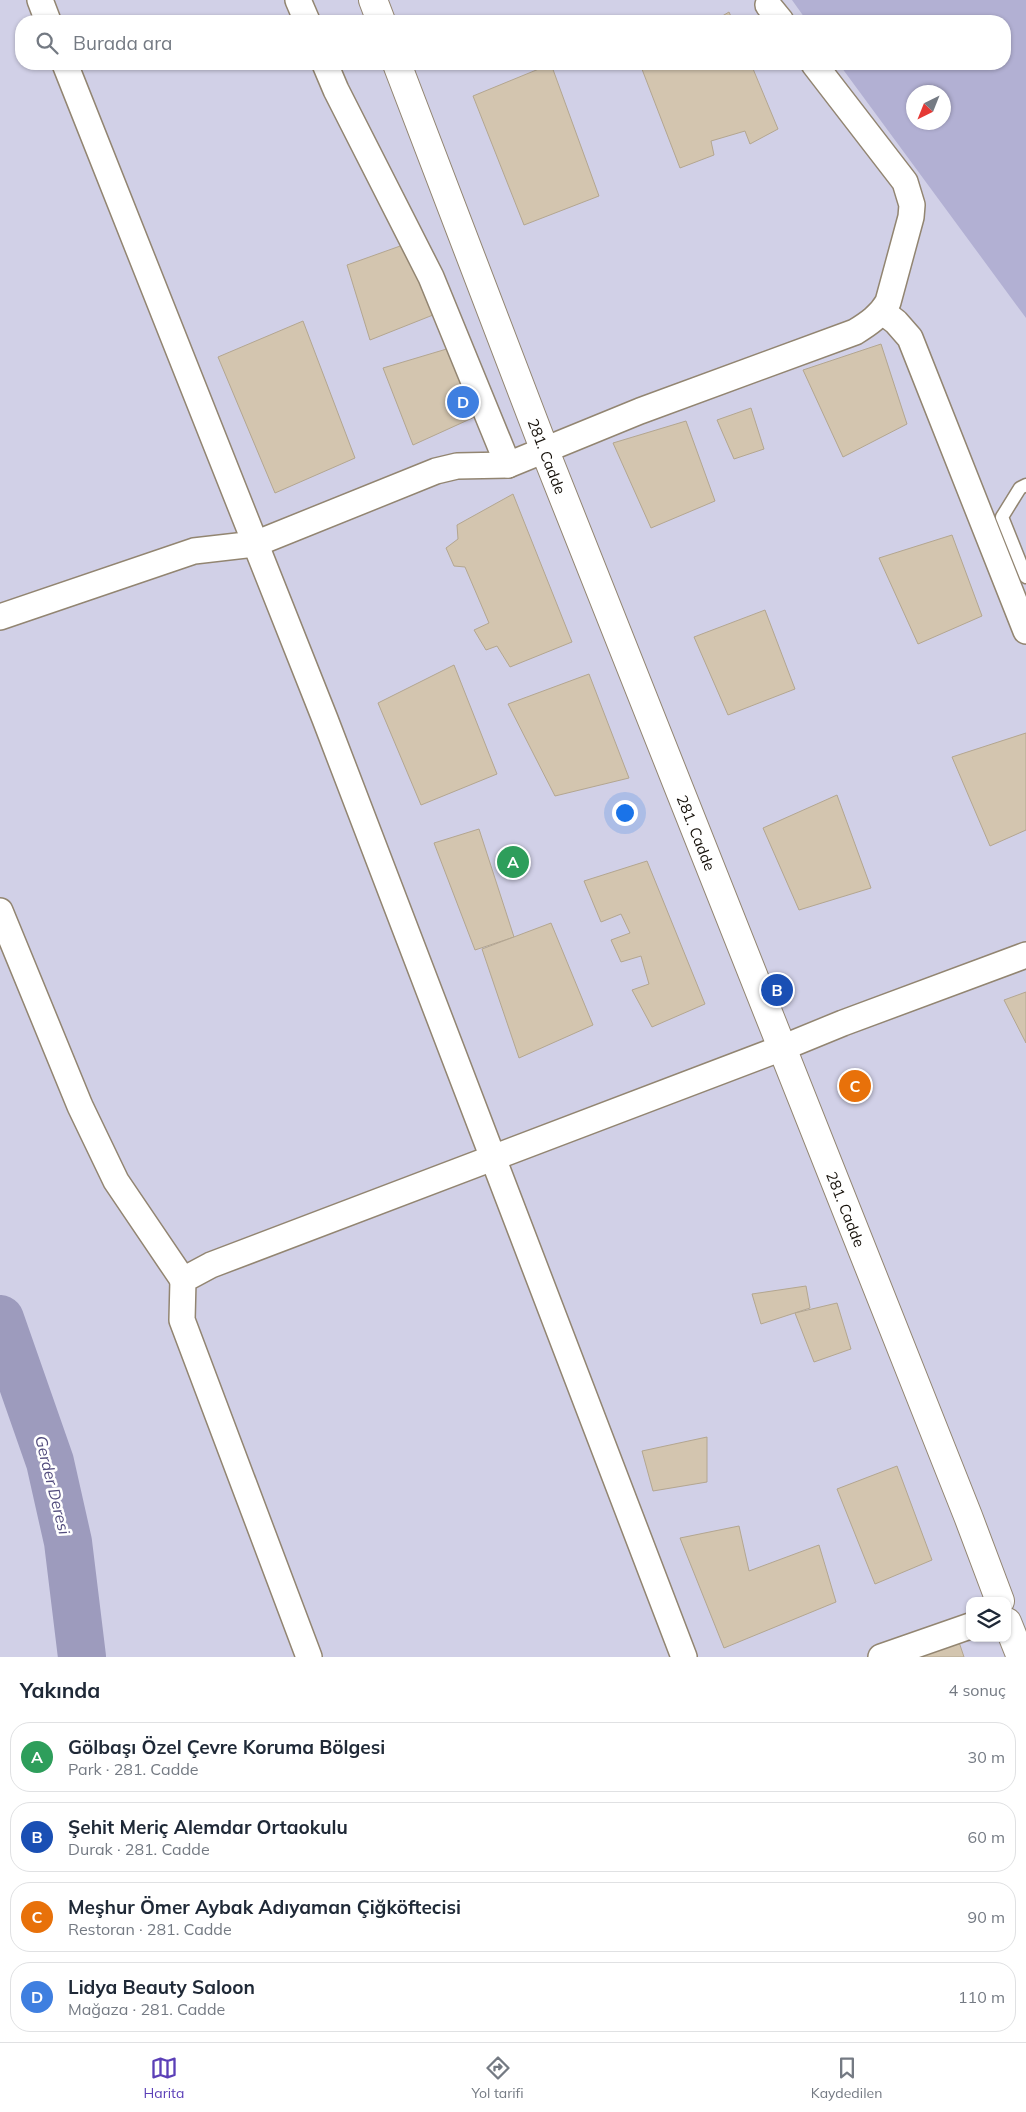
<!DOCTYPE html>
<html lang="tr">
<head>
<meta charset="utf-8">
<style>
  body { margin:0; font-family:Mulish,sans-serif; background:#f2f2f3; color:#1f2937 }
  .controls { position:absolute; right:15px; bottom:15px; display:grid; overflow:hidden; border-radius:10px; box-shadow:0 1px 4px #0004 }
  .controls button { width:45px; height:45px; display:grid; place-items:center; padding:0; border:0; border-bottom:1px solid #e0e1e3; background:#fff; color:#1f2937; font:25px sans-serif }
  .compass { position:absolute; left:906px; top:85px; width:45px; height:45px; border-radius:50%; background:#fff; box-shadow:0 1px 4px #0004; rotate:223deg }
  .you { position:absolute; left:624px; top:812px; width:18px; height:18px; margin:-12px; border:4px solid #fff; border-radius:50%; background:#1a73e8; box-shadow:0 0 0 8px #1a73e833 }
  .badge { display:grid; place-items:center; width:32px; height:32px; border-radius:50%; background:#5b3fb7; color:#fff; font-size:16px; font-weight:700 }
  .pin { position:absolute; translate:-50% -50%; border:2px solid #fff; box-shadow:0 1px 5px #0006 }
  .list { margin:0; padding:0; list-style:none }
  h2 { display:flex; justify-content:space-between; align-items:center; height:65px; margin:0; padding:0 20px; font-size:21px }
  h2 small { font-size:16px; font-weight:400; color:#747a83 }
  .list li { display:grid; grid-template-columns:32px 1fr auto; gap:15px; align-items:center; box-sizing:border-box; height:70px; margin:0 10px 10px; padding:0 10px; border:1px solid #e0e1e3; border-radius:20px }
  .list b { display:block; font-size:19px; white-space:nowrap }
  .list p { margin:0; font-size:16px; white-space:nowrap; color:#747a83 }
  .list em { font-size:16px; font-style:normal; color:#747a83 }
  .icon { flex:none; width:28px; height:28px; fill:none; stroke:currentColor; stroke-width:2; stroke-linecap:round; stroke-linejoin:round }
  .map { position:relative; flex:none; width:1026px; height:1657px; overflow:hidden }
  .search { position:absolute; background:#fff; box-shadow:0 1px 4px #0004; left:15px; right:15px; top:15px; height:55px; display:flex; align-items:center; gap:12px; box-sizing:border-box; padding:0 18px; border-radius:20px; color:#747a83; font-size:19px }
  .sheet { height:385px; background:#fff }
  nav { display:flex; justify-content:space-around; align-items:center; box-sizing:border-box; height:70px; border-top:1px solid #e0e1e3; background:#fff; font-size:14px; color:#747a83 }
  nav a { display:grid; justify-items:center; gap:2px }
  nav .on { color:#5b3fb7 }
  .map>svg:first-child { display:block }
  .green { fill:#d1d0e7; fill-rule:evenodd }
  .forest { fill:#b2b0d3; fill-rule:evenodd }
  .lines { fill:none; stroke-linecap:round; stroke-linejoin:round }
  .river { stroke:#9d9bbd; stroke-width:48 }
  .building { fill:#d3c5af; stroke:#b3a690 }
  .lane-casing { stroke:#928571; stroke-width:15 }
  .street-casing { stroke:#928571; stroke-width:28 }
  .secondary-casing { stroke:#928571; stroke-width:30 }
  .lane { stroke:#fff; stroke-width:12 }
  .street { stroke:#fff; stroke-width:25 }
  .secondary { stroke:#fff; stroke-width:28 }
  .labels { text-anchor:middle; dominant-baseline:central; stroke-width:5; stroke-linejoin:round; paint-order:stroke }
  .street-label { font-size:15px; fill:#140f08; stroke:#fff }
  .water-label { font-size:16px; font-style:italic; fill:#524c7d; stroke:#fff }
</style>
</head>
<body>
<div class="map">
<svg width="1026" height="1657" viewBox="0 0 1026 1657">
  <rect width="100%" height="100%" fill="#fff6e9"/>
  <!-- green -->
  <path class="green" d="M0,0H1026V1657H0ZM21,21H1005V64H21ZM914,92H944V122H914ZM970,1601H1007V1638H970Z"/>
  <!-- forest -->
  <path class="forest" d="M792,0H1026V318L839,64H1005V21H807ZM914,92H944V122H914Z"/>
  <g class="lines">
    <!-- river -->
    <polyline class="river" points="0,1319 50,1462 68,1542 82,1657"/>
  </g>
  <!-- building -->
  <g class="building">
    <polygon points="729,12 733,21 714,21"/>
    <polygon points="551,64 599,196 524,225 473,96"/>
    <polygon points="640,64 751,64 778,129 750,144 745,131 711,141 714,155 680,168"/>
    <polygon points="403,245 433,315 370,340 347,265"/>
    <polygon points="303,321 355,458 275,493 218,357"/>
    <polygon points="881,344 907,424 843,457 803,370"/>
    <polygon points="450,348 479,415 413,445 383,368"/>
    <polygon points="751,408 764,449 734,459 717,420"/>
    <polygon points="686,421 715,501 651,528 613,443"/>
    <polygon points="513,494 572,642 510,667 497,646 486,650 474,630 489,623 465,567 454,566 446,548 458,539 457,525"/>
    <polygon points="952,535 982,616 918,644 879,558"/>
    <polygon points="765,610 795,689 728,715 694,637"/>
    <polygon points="454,665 497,774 421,805 378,703"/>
    <polygon points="589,674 629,778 555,796 508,704"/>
    <polygon points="1026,733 1026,830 990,846 952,757"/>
    <polygon points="837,795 871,888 799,910 763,828"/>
    <polygon points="479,829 514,937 475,950 434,843"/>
    <polygon points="647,861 705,1004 652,1027 632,990 649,984 641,956 621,962 611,940 630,933 621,914 601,922 584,881"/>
    <polygon points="551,923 593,1025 519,1058 482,949"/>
    <polygon points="1026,992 1026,1043 1004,1000"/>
    <polygon points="806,1286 810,1308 761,1324 752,1294"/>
    <polygon points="837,1303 851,1349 814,1362 795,1313"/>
    <polygon points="707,1437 707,1482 653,1491 642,1451"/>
    <polygon points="897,1466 932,1560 875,1584 837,1489"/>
    <polygon points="739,1526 749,1571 819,1545 836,1602 724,1648 680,1538"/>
    <polygon points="959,1642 964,1657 912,1657"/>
  </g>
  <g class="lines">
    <defs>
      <polyline id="lane" points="1026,485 1020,488 1002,517 1026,577"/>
      <g id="street">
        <polyline points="40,0 48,21"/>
        <polyline points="298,0 307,21"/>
        <polyline points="768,5 781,21"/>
        <polyline points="65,64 325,719 684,1657"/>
        <polyline points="325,64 336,90 431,277 508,465"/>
        <polyline points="883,312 896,322 910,338 1026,631"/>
        <path d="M0,617L194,551L255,544L436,471L457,466L508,465L640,411L855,332C868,324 880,316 888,302L911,217L912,205L905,182L814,64"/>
        <polyline points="0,911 80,1106 116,1181 183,1280"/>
        <polyline points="309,1657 182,1320 183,1280 211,1265 782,1048 843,1023 1026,955"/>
        <polyline points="881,1657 970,1626"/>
      </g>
      <g id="secondary">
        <polyline points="373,0 381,21"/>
        <path id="s1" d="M397,64L545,451L968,1516L1000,1601"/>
        <polyline points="1007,1622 1021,1657"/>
      </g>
    </defs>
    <!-- lane casing -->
    <use href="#lane" class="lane-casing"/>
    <!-- street casing -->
    <use href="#street" class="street-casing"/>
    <!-- secondary casing -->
    <use href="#secondary" class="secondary-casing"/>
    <!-- lane -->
    <use href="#lane" class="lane"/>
    <!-- street -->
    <use href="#street" class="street"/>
    <!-- secondary -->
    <use href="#secondary" class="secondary"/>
  </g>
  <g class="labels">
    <!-- street labels -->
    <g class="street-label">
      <text stroke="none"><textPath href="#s1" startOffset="420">281. Cadde</textPath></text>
      <text stroke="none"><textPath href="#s1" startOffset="825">281. Cadde</textPath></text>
      <text stroke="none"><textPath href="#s1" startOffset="1230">281. Cadde</textPath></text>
    </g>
    <!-- water labels -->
    <g class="water-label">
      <text transform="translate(53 1485) rotate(76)">Gerder Deresi</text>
    </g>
  </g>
</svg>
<div class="controls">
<button><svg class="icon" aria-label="layers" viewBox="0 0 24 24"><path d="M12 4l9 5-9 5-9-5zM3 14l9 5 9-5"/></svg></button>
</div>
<svg class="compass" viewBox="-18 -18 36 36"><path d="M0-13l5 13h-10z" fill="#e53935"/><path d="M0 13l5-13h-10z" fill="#747a83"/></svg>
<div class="you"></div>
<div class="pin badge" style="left:513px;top:862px;background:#2e9e5b">A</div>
<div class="pin badge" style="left:777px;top:990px;background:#1a4fb4">B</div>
<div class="pin badge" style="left:855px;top:1086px;background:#e8710a">C</div>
<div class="pin badge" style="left:463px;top:402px;background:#3f7fe0">D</div>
<div class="search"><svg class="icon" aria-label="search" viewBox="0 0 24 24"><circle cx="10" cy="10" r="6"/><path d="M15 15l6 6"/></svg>Burada ara</div>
</div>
<section class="sheet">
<h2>Yakında<small>4 sonuç</small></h2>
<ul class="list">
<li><span class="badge" style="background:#2e9e5b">A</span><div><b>Gölbaşı Özel Çevre Koruma Bölgesi</b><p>Park · 281. Cadde</p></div><em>30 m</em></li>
<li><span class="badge" style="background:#1a4fb4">B</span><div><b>Şehit Meriç Alemdar Ortaokulu</b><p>Durak · 281. Cadde</p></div><em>60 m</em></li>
<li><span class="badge" style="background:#e8710a">C</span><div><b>Meşhur Ömer Aybak Adıyaman Çiğköftecisi</b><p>Restoran · 281. Cadde</p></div><em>90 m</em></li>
<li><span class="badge" style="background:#3f7fe0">D</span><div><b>Lidya Beauty Saloon</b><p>Mağaza · 281. Cadde</p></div><em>110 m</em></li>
</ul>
</section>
<nav>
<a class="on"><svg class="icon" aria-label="map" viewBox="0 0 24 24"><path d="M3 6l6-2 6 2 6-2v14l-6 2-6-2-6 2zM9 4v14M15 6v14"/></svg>Harita</a>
<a><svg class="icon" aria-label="directions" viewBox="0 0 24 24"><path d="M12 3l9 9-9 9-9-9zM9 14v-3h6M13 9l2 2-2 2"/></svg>Yol tarifi</a>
<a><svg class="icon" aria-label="saved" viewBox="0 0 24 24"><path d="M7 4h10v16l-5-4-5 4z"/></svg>Kaydedilen</a>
</nav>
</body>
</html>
